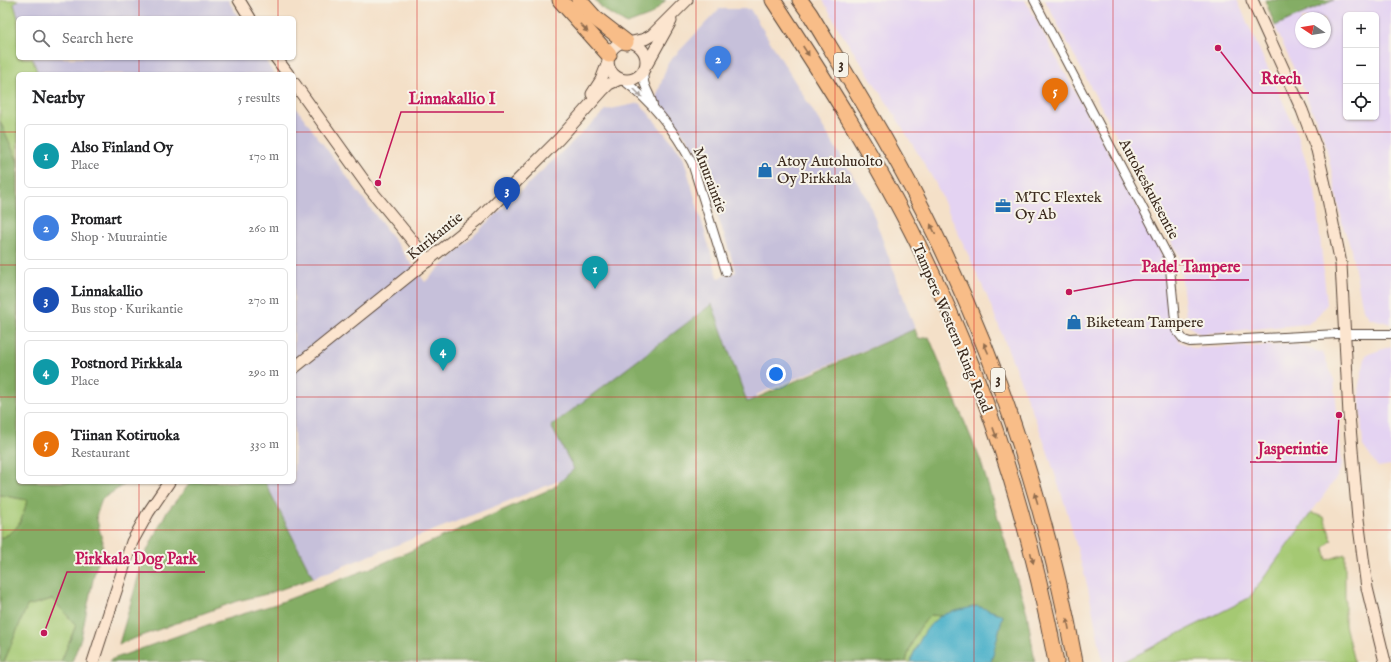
<!DOCTYPE html>
<html lang="en">
<head>
<meta charset="utf-8">
<style>
  body { margin:0; font-family:"IM FELL English",serif; background:#f6f6f6; color:#202124 }
  .controls { position:absolute; right:12px; top:12px; display:grid; overflow:hidden; border-radius:6px; box-shadow:0 1px 3px #0004 }
  .controls button { width:36px; height:36px; display:grid; place-items:center; padding:0; border:0; border-bottom:1px solid #e0e0e0; background:#fff; color:#202124; font:20px sans-serif }
  .compass { position:absolute; left:1295px; top:12px; width:36px; height:36px; border-radius:50%; background:#fff; box-shadow:0 1px 3px #0004; rotate:282deg }
  .you { position:absolute; left:776px; top:374px; width:14px; height:14px; margin:-10px; border:3px solid #fff; border-radius:50%; background:#1a73e8; box-shadow:0 0 0 6px #1a73e833 }
  .badge { display:grid; place-items:center; width:26px; height:26px; border-radius:50%; background:#b45309; color:#fff; font-size:13px; font-weight:700 }
  .pin { position:absolute; translate:-50% -33px; filter:drop-shadow(0 1px 2px #0008) }
  .pin::after { content:''; position:absolute; top:21px; width:14px; height:12px; background:inherit; clip-path:polygon(0 0,100% 0,50% 100%) }
  .list { margin:0; padding:0; list-style:none }
  h2 { display:flex; justify-content:space-between; align-items:center; height:52px; margin:0; padding:0 16px; font-size:17px }
  h2 small { font-size:13px; font-weight:400; color:#757577 }
  .list li { display:grid; grid-template-columns:26px 1fr auto; gap:12px; align-items:center; box-sizing:border-box; height:64px; margin:0 8px 8px; padding:0 8px; border:1px solid #e0e0e0; border-radius:6px }
  .list b { display:block; font-size:15px; white-space:nowrap }
  .list p { margin:0; font-size:13px; white-space:nowrap; color:#757577 }
  .list em { font-size:13px; font-style:normal; color:#757577 }
  .icon { flex:none; width:22px; height:22px; fill:none; stroke:currentColor; stroke-width:2; stroke-linecap:round; stroke-linejoin:round }
  .map { position:relative; flex:none; width:1391px; height:662px; overflow:hidden }
  .search { position:absolute; background:#fff; box-shadow:0 1px 3px #0004; left:16px; top:16px; width:280px; height:44px; display:flex; align-items:center; gap:10px; box-sizing:border-box; padding:0 14px; border-radius:6px; color:#757577; font-size:15px }
  .panel { position:absolute; background:#fff; box-shadow:0 1px 3px #0004; left:16px; top:72px; width:280px; height:412px; border-radius:6px }
  .map>svg:first-child { display:block }
  .built { fill:#e4d3f2; fill-rule:evenodd }
  .industrial { fill:#c6c0da }
  .green { fill:#a5c973; stroke:#707a48 }
  .forest { fill:#84ad65; stroke:#606c42 }
  .water { fill:#4ab0c9; stroke:#426d74 }
  .lines { fill:none; stroke-linecap:round; stroke-linejoin:round }
  .minor-casing { stroke:#574538; stroke-width:10 }
  .secondary-casing { stroke:#574538; stroke-width:13 }
  .motorway-casing { stroke:#574538; stroke-width:17 }
  .minor { stroke:#fff; stroke-width:8 }
  .secondary { stroke:#fce5cf; stroke-width:11 }
  .motorway { stroke:#f8bd88; stroke-width:15 }
  .oneway { fill:#906c4e }
  .oneway2 { fill:#a79f9a }
  .grid { fill:none; stroke:#d62828; stroke-width:1; stroke-opacity:0.55 }
  .labels { text-anchor:middle; dominant-baseline:central; stroke-width:4; stroke-linejoin:round; paint-order:stroke }
  .shield { fill:#f7f3e8; stroke:#73665b; stroke-width:1 }
  .shield-label { font-size:14px; font-weight:bold; fill:#3b2a1e }
  .poi-label { font-size:15px; fill:#3b2a1e; stroke:#f7f3e8; text-anchor:start }
  .street-label { font-size:15px; fill:#3b2a1e; stroke:#f7f3e8 }
  .leader { fill:none; stroke:#c2185b; stroke-width:1.5 }
  .callout-dot { fill:#c2185b; stroke:#f7f3e8; stroke-width:1.5 }
  .callout-label { font-size:16px; text-anchor:middle; font-weight:bold; fill:#c2185b; stroke:#f7f3e8; stroke-width:4; stroke-linejoin:round; paint-order:stroke }
</style>
</head>
<body>
<div class="map">
<svg width="1391" height="662" viewBox="0 0 1391 662">
  <rect width="100%" height="100%" fill="#f7f3e8"/>
  <filter id="ink" filterUnits="userSpaceOnUse"><feTurbulence type="fractalNoise" baseFrequency=".025" numOctaves="2"/><feDisplacementMap in="SourceGraphic" scale="8" xChannelSelector="R" yChannelSelector="G"/><feConvolveMatrix kernelMatrix="1 2 1 2 8 2 1 2 1" color-interpolation-filters="sRGB"/></filter>
  <filter id="wash" filterUnits="userSpaceOnUse"><feTurbulence type="fractalNoise" baseFrequency=".012" numOctaves="4" result="noise"/><feDisplacementMap in="SourceGraphic" scale="16" xChannelSelector="R" yChannelSelector="G"/><feGaussianBlur stdDeviation="0.9" result="paint"/><feColorMatrix in="noise" values="0 0 0 0 0 0 0 0 0 0 0 0 0 0 0 0 0 1.4 0 .05"/><feComposite in="paint" operator="in"/></filter>
  <g filter="url(#wash)">
    <rect width="100%" height="100%" fill="#f4e0c8"/>
    <!-- built -->
    <g class="built">
      <polygon points="823,0 1025,0 1148,225 1165,261 1174,329 1180,342 1194,348 1298,345 1323,353 1334,380 1342,465 1337,477 1249,598 1123,662 1103,662 1088,588 1067,511 1044,441 987,296 935,182 893,112 840,31"/>
      <polygon points="1045,0 1237,0 1297,133 1315,190 1327,304 1315,319 1307,324 1200,334 1187,325 1179,255"/>
      <path d="M1334,0H1391V324L1370,318L1363,309L1350,245L1343,226L1325,140L1275,26ZM1346,15H1376V117H1346ZM1301,18H1325V42H1301Z"/>
      <polygon points="1391,346 1391,465 1378,467 1363,446 1359,385 1366,355"/>
    </g>
    <!-- industrial -->
    <g class="industrial">
      <polygon points="12,0 228,0 239,18 18,18"/>
      <polygon points="719,9 750,9 868,200 915,329 756,395 757,398 579,473 313,578 265,482 294,482 294,105 425,282 606,110 640,103 683,156 718,278 736,272 697,152 656,98 668,63"/>
      <polygon points="32,58 264,58 274,74 38,74"/>
    </g>
    <!-- green -->
    <g class="green">
      <polygon points="0,0 18,0 14,4 18,18 18,58 32,58 38,74 18,74 18,162 0,121"/>
      <path d="M0,495L27,500C23,518 19,532 0,538Z"/>
      <polygon points="1311,513 1324,517 1332,540 1324,548 1327,560 1345,554 1345,625 1354,662 1123,662 1249,598"/>
      <polygon points="53,599 76,625 61,662 4,662 27,606"/>
      <path d="M931,615L942,616C926,627 917,644 910,662H906C910,645 917,627 931,615Z"/>
    </g>
    <!-- forest -->
    <g class="forest">
      <polygon points="595,0 666,0 651,15 627,24 604,10"/>
      <polygon points="1265,0 1334,0 1275,26"/>
      <path d="M0,121L18,162V482H128L102,499L96,516L103,544L94,575L81,638L72,662H61L76,625L52,599L27,606L4,662H0V538C19,532 23,518 27,500L0,495Z"/>
      <path d="M712,304L747,402L915,329L918,339L929,337L980,459L1027,613L1035,662H991L1003,615L977,606L942,616L931,615C917,627 910,645 906,662H109L110,660L213,623L276,604L381,564L553,488L574,469L551,426Z"/>
      <polygon points="191,482 265,482 313,578 267,594 237,601 119,644 144,557 166,513"/>
    </g>
    <!-- water -->
    <path class="water" d="M977,606L1003,615L991,662H910C917,646 925,625 941,616C951,611 966,609 977,606Z"/>
  </g>
  <g filter="url(#ink)">
    <g class="lines">
      <defs>
        <g id="minor">
          <polyline points="1034,0 1169,258 1176,330 1184,340 1190,342 1337,334 1391,334"/>
          <path d="M644,70C641,85 650,92 653,105"/>
          <path d="M623,80C652,102 675,131 692,163L726,272"/>
        </g>
        <g id="secondary">
          <polyline points="239,0 250,18"/>
          <polyline points="1252,0 1302,110 1317,150 1326,189 1341,264 1349,415 1358,519 1367,588 1385,662"/>
          <circle cx="627" cy="61" r="19"/>
          <polyline points="632,42 645,39 652,35 687,0"/>
          <polyline points="276,58 288,74"/>
          <polyline points="647,64 671,21"/>
          <polyline points="294,83 370,189 429,261"/>
          <polyline points="592,94 601,80 608,62"/>
          <polyline points="294,368 477,221 559,139 603,90 609,84 620,79"/>
          <polyline points="93,662 132,542 148,513 169,482"/>
        </g>
        <g id="motorway">
          <polyline points="560,0 609,55"/>
          <polyline points="579,0 595,18 626,42"/>
          <path d="M773,0C825,79 876,159 918,244C983,375 1029,519 1056,662"/>
          <path d="M800,0L810,14C854,87 899,159 936,236C1002,372 1048,514 1075,662"/>
        </g>
      </defs>
      <!-- minor casing -->
      <use href="#minor" class="minor-casing"/>
      <!-- secondary casing -->
      <use href="#secondary" class="secondary-casing"/>
      <!-- motorway casing -->
      <use href="#motorway" class="motorway-casing"/>
      <!-- minor -->
      <use href="#minor" class="minor"/>
      <!-- secondary -->
      <use href="#secondary" class="secondary"/>
      <!-- motorway -->
      <use href="#motorway" class="motorway"/>
    </g>
    <!-- one-way arrows -->
    <defs><path id="oneway-solid" d="M-6-.8H1V-3.2L6.5 0L1 3.2V.8H-6Z"/></defs>
    <g class="oneway">
      <use href="#oneway-solid" transform="translate(584 28) rotate(46)"/>
      <use href="#oneway-solid" transform="translate(806 51) rotate(57)"/>
      <use href="#oneway-solid" transform="translate(933 229) rotate(-117)"/>
      <use href="#oneway-solid" transform="translate(986 348) rotate(-114)"/>
      <use href="#oneway-solid" transform="translate(995 433) rotate(70)"/>
      <use href="#oneway-solid" transform="translate(1036 498) rotate(-107)"/>
      <use href="#oneway-solid" transform="translate(1032 558) rotate(76)"/>
      <use href="#oneway-solid" transform="translate(1068 624) rotate(-101)"/>
    </g>
    <use class="oneway2" href="#oneway-solid" transform="translate(638 93) rotate(45)"/>
  </g>
  <!-- grid -->
  <path class="grid" d="M139,0V18M278,0V18M417,0V662M556,0V662M696,0V662M835,0V662M974,0V662M1113,0V662M1252,0V662M139,58V74M278,58V74M0,132H18M294,132H1391M0,265H18M294,265H1391M0,397H18M294,397H1391M139,482V662M278,482V662M0,530H1391"/>
  <!-- icons -->
  <defs>
    <symbol id="shop-bare" viewBox="-9 -9 18 18"><path d="M-5-2.5h2.3a2.7 3.5 0 0 1 5.4 0H5L5.5 6h-11ZM-1.5-2.5h3a1.5 2.3 0 0 0-3 0Z" fill="#1f6fb2" stroke="#f7f3e8" stroke-width="2.5" paint-order="stroke"/></symbol>
    <symbol id="office-bare" viewBox="-9 -9 18 18"><path d="M-6-3h4V-5.5h4V-3h4V5H-6ZM-1-4.5V-3h2v-1.5ZM-6 0V1H6V0Z" fill="#1f6fb2" stroke="#f7f3e8" stroke-width="2.5" paint-order="stroke"/></symbol>
  </defs>
  <g fill-rule="evenodd">
    <use href="#shop-bare" x="754" y="159" width="22" height="22"/>
    <use href="#office-bare" x="992" y="195" width="22" height="22"/>
    <use href="#shop-bare" x="1063" y="311" width="22" height="22"/>
  </g>
  <g class="labels">
    <!-- shield labels -->
    <g class="shield">
      <rect x="834" y="53" width="14" height="24" rx="3"/>
      <rect x="991" y="368" width="14" height="24" rx="3"/>
    </g>
    <g class="shield-label">
      <text x="841" y="65">3</text>
      <text x="998" y="380">3</text>
    </g>
    <!-- poi labels -->
    <g class="poi-label">
      <text x="777" y="161">Atoy Autohuolto<tspan x="777" dy="17">Oy Pirkkala</tspan></text>
      <text x="1015" y="197">MTC Flextek<tspan x="1015" dy="17">Oy Ab</tspan></text>
      <text x="1086" y="322">Biketeam Tampere</text>
    </g>
    <!-- street labels -->
    <g class="street-label">
      <text transform="translate(710 180) rotate(69)">Muuraintie</text>
      <text transform="translate(1149 189) rotate(62)">Autokeskuksentie</text>
      <text transform="translate(435 236) rotate(-39)">Kurikantie</text>
      <text transform="translate(952 328) rotate(67)">Tampere Western Ring Road</text>
    </g>
  </g>
  <!-- callouts -->
  <path class="leader" d="M1218 48L1253 93H1309M378 183L401 112H504M1069 292L1134 280H1249M1339 415L1336 462H1250M44 633L67 572H205"/>
  <g class="callout-dot">
    <circle cx="1218" cy="48" r="4"/>
    <circle cx="378" cy="183" r="4"/>
    <circle cx="1069" cy="292" r="4"/>
    <circle cx="1339" cy="415" r="4"/>
    <circle cx="44" cy="633" r="4"/>
  </g>
  <g class="callout-label">
    <text x="1281" y="84">Rtech</text>
    <text x="452" y="104">Linnakallio I</text>
    <text x="1191" y="272">Padel Tampere</text>
    <text x="1293" y="454">Jasperintie</text>
    <text x="136" y="564">Pirkkala Dog Park</text>
  </g>
</svg>
<div class="controls">
<button>+</button>
<button>−</button>
<button><svg class="icon" aria-label="locate" viewBox="0 0 24 24"><circle cx="12" cy="12" r="6"/><path d="M12 2v4M12 18v4M2 12h4M18 12h4"/></svg></button>
</div>
<svg class="compass" viewBox="-18 -18 36 36"><path d="M0-13l5 13h-10z" fill="#e53935"/><path d="M0 13l5-13h-10z" fill="#757577"/></svg>
<div class="you"></div>
<div class="pin badge" style="left:595px;top:289px;background:#0f9aa8">1</div>
<div class="pin badge" style="left:718px;top:79px;background:#3f7fe0">2</div>
<div class="pin badge" style="left:507px;top:210px;background:#1a4fb4">3</div>
<div class="pin badge" style="left:443px;top:371px;background:#0f9aa8">4</div>
<div class="pin badge" style="left:1055px;top:111px;background:#e8710a">5</div>
<div class="search"><svg class="icon" aria-label="search" viewBox="0 0 24 24"><circle cx="10" cy="10" r="6"/><path d="M15 15l6 6"/></svg>Search here</div>
<section class="panel">
<h2>Nearby<small>5 results</small></h2>
<ul class="list">
<li><span class="badge" style="background:#0f9aa8">1</span><div><b>Also Finland Oy</b><p>Place</p></div><em>170 m</em></li>
<li><span class="badge" style="background:#3f7fe0">2</span><div><b>Promart</b><p>Shop · Muuraintie</p></div><em>260 m</em></li>
<li><span class="badge" style="background:#1a4fb4">3</span><div><b>Linnakallio</b><p>Bus stop · Kurikantie</p></div><em>270 m</em></li>
<li><span class="badge" style="background:#0f9aa8">4</span><div><b>Postnord Pirkkala</b><p>Place</p></div><em>290 m</em></li>
<li><span class="badge" style="background:#e8710a">5</span><div><b>Tiinan Kotiruoka</b><p>Restaurant</p></div><em>330 m</em></li>
</ul>
</section>
</div>
</body>
</html>
